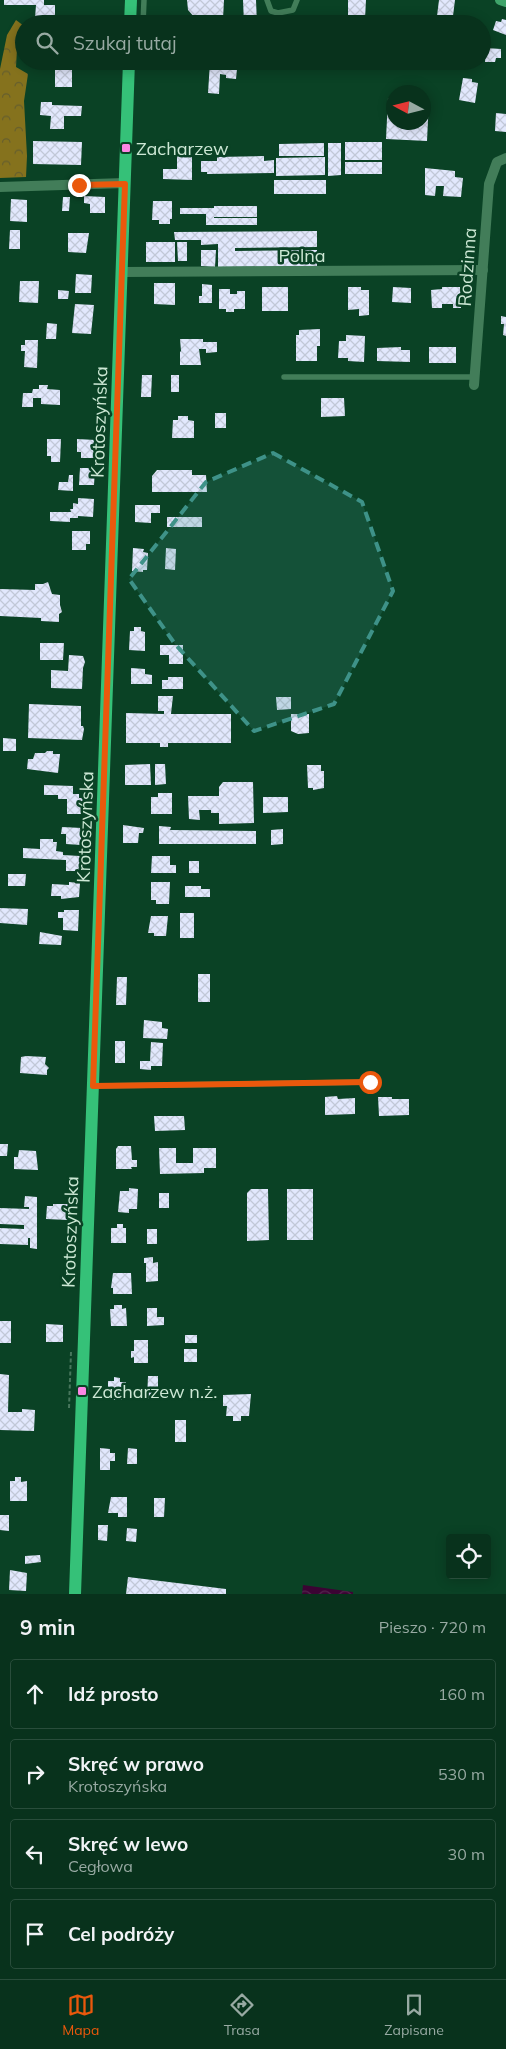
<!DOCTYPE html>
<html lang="pl">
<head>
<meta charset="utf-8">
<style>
  body { margin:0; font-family:Mulish,sans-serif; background:#163e29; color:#f1f3f6 }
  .controls { position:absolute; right:15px; bottom:15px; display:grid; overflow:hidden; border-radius:5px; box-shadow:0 2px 12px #0003 }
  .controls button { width:45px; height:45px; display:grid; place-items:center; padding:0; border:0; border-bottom:1px solid #294d3b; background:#08321c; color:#f1f3f6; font:25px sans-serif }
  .compass { position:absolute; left:386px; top:85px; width:45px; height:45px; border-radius:50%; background:#08321c; box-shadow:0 2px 12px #0003; rotate:277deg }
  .stop { position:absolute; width:15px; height:15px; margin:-11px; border:4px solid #ea580c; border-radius:50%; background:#fff }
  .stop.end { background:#ea580c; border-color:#fff; box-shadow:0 1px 5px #0008 }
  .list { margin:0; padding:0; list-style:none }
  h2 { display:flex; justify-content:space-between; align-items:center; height:65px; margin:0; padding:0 20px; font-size:21px }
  h2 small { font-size:16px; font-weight:400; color:#98aaa3 }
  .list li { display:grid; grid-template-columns:32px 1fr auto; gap:15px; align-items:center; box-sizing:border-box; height:70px; margin:0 10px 10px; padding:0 10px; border:1px solid #294d3b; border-radius:5px }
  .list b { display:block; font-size:19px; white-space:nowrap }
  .list p { margin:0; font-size:16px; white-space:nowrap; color:#98aaa3 }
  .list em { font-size:16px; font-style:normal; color:#98aaa3 }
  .icon { flex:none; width:28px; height:28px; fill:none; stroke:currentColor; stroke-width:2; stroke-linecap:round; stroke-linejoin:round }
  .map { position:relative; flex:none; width:506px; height:1594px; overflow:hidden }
  .search { position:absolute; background:#08321c; box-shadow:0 2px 12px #0003; left:15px; right:15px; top:15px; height:55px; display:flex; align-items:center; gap:12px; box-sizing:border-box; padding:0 18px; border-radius:28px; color:#98aaa3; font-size:19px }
  .sheet { height:385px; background:#08321c }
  nav { display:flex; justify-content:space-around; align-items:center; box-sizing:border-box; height:70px; border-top:1px solid #294d3b; background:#08321c; font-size:14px; color:#98aaa3 }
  nav a { display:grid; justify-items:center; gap:2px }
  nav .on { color:#ea580c }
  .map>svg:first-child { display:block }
  .forest { fill:url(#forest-crowns) }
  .water { fill:url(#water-waves) }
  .building { fill:url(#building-cross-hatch) }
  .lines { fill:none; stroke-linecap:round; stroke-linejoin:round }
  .path { stroke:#47765c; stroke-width:2; stroke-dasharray:4 2.5; stroke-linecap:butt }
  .lane { stroke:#427d59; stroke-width:5.5 }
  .street { stroke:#427d59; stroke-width:10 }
  .secondary { stroke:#3fa46a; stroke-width:10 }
  .primary { stroke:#35c178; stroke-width:12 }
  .route { stroke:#ea580c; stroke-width:6 }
  .marked { fill:#3e9288; fill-opacity:0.2; stroke:#3e9288; stroke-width:4; stroke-dasharray:10 6; stroke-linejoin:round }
  .poi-dot { fill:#fc86e4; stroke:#0a4225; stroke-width:2 }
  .labels { text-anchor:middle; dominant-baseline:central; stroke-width:5; stroke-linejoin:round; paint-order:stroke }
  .poi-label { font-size:18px; fill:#cde8d5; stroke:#0a4225; text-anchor:start }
  .street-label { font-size:18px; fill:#cde8d5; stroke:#0a4225 }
</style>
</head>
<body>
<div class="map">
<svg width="506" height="1594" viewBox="0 0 506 1594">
  <defs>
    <pattern id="forest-crowns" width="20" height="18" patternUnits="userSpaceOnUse" patternTransform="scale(1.25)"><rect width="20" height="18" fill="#85721d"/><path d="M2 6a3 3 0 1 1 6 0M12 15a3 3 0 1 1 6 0" fill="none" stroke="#655e2d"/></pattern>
    <pattern id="water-waves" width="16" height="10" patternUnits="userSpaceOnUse" patternTransform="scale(1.25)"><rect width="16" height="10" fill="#3b0333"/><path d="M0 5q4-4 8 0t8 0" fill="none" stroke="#562850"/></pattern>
    <pattern id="building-cross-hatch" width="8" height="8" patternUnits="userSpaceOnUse" patternTransform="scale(1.25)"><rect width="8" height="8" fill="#e2e8fd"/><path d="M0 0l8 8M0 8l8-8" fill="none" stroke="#c1c8d7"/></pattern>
  </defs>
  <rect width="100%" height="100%" fill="#0a4225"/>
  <!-- forest -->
  <polygon class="forest" points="16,20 24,26 24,34 17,49 16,67 28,74 24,101 27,156 26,177 0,178 0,69 7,35"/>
  <!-- water -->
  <polygon class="water" points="303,1585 353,1592 353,1594 302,1594"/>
  <!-- building -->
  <g class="building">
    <polygon points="4,0 44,0 44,5 55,5 55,19 35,18 36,5 4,5"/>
    <polygon points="187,0 224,0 223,19 202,18 202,20 195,18 188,10"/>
    <polygon points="243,0 256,0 257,24 244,24"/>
    <polygon points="348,0 366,0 365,19 348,18"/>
    <polygon points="439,0 455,0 453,16 447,15 447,18 452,19 451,24 436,24"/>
    <polygon points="502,19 506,20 506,35 493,30 496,21 501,22"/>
    <polygon points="486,48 501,49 501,58 496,58 495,62 485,62"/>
    <polygon points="210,62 232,64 232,69 237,69 236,79 226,78 226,75 220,74 219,94 208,93"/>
    <rect x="55" y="69" width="17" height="18"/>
    <polygon points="463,78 472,79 472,82 478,83 475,103 459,100"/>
    <polygon points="388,98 394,98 394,122 424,122 424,99 429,100 427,141 386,139"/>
    <polygon points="41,102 52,102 52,105 82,106 81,116 64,116 64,129 50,129 51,116 40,115"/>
    <polygon points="496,113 506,114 506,132 495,131"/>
    <polygon points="33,141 82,142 81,165 33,164"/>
    <rect x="345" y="142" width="37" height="18"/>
    <polygon points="324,143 324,156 279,156 279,144"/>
    <polygon points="328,143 341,143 341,175 328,176"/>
    <polygon points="177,155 192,156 192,180 163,179 163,169 177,169"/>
    <polygon points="264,156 264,161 274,160 274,173 207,174 207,172 201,172 201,161 217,161 217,157"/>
    <polygon points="325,157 325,175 276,176 276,158"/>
    <rect x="345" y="162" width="37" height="12"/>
    <polygon points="425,168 455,171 455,177 463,178 461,197 443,196 444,186 436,186 435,196 425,195"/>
    <rect x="274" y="180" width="52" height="14"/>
    <polygon points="84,196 105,197 105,213 90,213 90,204 84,203"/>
    <polygon points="63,197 70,197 69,211 62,211"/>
    <polygon points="11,199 27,200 27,222 10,221"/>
    <polygon points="153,201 172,201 172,219 170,219 170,224 159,224 159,220 152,220"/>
    <polygon points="214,206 257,206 257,217 214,217 214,218 257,218 257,225 206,225 206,214 180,214 180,208 214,208"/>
    <polygon points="10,230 20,230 20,249 9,249"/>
    <polygon points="317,231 317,247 235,248 235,251 317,250 317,266 218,267 218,244 201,245 201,240 175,240 174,232"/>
    <polygon points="68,233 89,233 86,253 68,252"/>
    <rect x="146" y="242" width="29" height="20"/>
    <polygon points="177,242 187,242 187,261 178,261"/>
    <polygon points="201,250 216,250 215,267 201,266"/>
    <polygon points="76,274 92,275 91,293 75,293"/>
    <polygon points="20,281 39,281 38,303 19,302"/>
    <polygon points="154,283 175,283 175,305 154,304"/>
    <polygon points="202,284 212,285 212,303 199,303 199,296 202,296"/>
    <rect x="262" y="287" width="26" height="24"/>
    <polygon points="348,287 361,287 361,290 369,290 369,315 359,316 359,309 348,310"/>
    <polygon points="393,287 411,288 411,303 392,302"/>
    <polygon points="442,287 460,287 461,308 453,308 453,304 442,304 442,308 432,308 431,290 442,289"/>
    <polygon points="219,289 230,289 230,294 237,294 237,291 245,291 245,309 234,309 234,312 226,312 226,309 219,309"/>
    <polygon points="58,290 69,291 68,299 58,299"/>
    <polygon points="75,304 94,305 91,334 72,333"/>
    <polygon points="501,316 506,317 506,336 503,335 504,324 501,324"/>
    <polygon points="47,323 57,324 56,339 46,339"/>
    <polygon points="320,329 320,346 317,346 317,361 296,361 296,335 299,335 299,330"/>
    <polygon points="346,335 365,336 364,362 348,361 348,358 338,358 339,341 346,341"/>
    <polygon points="180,339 203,339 203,342 217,342 217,352 206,353 206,349 199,349 201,365 180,365 180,352 181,351"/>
    <polygon points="25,340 38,340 37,368 24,367 25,351 21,351 21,345 25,345"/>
    <polygon points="401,347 401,350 410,350 410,362 377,361 377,348"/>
    <rect x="429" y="347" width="27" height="16"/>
    <polygon points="142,375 152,375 151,397 141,397"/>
    <rect x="171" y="375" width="8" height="17"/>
    <polygon points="39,385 48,385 47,389 60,390 60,405 41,404 41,398 33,398 33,407 22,407 23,393 32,393 33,389 39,389"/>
    <polygon points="321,398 344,398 345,416 321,417"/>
    <rect x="215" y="413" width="11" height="15"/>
    <polygon points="178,416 188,416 188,420 194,421 194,438 172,438 173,420 178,420"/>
    <polygon points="47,439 61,439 60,462 51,462 51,456 47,456"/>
    <polygon points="77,439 96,440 95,458 81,458 81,452 77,452"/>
    <polygon points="80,468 95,468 94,485 79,485"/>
    <polygon points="157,470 192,470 192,475 206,475 207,492 152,492 152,476"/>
    <polygon points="69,475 73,475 73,491 58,490 59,482 68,482"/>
    <polygon points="78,498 94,499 93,517 78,516 78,518 70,518 70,522 50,521 50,512 71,512 70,509 73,509 73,503 78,504"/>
    <polygon points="135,505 160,505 160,513 151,513 151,523 135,522"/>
    <rect x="167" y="517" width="35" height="10"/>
    <polygon points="72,531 90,531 90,544 86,544 86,550 72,550"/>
    <polygon points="133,548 144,549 143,552 148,553 147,570 143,570 143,572 132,571"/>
    <polygon points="166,548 176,549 175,570 165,569"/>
    <polygon points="48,582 52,594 60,595 60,605 62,612 59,614 59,622 41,621 41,618 0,616 0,589 35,590 35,584 43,584"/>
    <polygon points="134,627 141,627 141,631 145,632 145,651 129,650 130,631 134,631"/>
    <polygon points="40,643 64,643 63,660 40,660"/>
    <polygon points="160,645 183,645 183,664 169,664 169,655 160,655"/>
    <polygon points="69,655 83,656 85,662 83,668 82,689 51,688 51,670 68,671"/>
    <polygon points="131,668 145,669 145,674 152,675 152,684 131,684"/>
    <polygon points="168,677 183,677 183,689 162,689 162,680 168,680"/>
    <polygon points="158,696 173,696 171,714 231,714 231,743 168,743 168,747 160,747 160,743 126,743 126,713 164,714 164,711 158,711"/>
    <polygon points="276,697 291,697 291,709 277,710"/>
    <polygon points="29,704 81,706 81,726 83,726 84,729 82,740 28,738"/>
    <polygon points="291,714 309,714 309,733 298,734 291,731"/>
    <polygon points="3,738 16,739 16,751 3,751"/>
    <polygon points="47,751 53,751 53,754 60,754 58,773 27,769 28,759 33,759 35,753 45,753"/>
    <polygon points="150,764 151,785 125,785 125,765"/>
    <polygon points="155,764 165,764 166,784 155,785"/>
    <polygon points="307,765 321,765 321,771 324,771 324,788 313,790 313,788 308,788"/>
    <polygon points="223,782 253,782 254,823 219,824 219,813 211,813 211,810 199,810 200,820 189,819 188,796 219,796 219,787"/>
    <polygon points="44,785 73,786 73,794 79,794 79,798 83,798 82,814 67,814 67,799 58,799 58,795 44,795"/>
    <polygon points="158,793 172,793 172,814 151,814 151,797 158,797"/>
    <polygon points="263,797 288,797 288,812 263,813"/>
    <polygon points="123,825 144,828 143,833 139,833 138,843 123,843"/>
    <polygon points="159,826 171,827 170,830 256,831 256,844 159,844"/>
    <polygon points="62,827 82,828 81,845 66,844 66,834 61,834"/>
    <polygon points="283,829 283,844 271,845 271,830"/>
    <polygon points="40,839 53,839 53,842 57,842 56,851 63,852 63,855 80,856 80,871 66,871 66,860 23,858 23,848 40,849"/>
    <polygon points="152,856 170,856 170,865 176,865 176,873 151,873"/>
    <rect x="189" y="861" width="10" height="12"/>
    <polygon points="8,874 26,874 25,886 8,886"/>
    <polygon points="69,882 80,883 79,897 61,899 61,896 51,896 52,884 69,885"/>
    <polygon points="151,882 170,882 169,904 156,904 156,900 151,900"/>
    <polygon points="185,886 201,886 201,889 210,889 210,897 185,897"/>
    <polygon points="0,908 28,909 27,925 0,923"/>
    <polygon points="64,910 79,910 78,931 63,930 63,918 58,918 58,912 64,912"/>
    <rect x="180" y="913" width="14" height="25"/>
    <polygon points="151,916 168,916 166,936 154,936 154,933 148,933"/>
    <polygon points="40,932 62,936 61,945 39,944"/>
    <rect x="198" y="974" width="12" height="28"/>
    <polygon points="117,977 127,977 126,1005 116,1005"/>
    <polygon points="144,1020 162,1022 162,1028 168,1029 167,1039 143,1038"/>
    <rect x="115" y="1041" width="10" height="22"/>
    <polygon points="151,1042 163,1043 162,1066 151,1066 151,1070 140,1069 140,1061 150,1061"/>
    <polygon points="26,1056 46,1057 45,1064 49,1068 47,1070 47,1075 20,1073 21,1057"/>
    <polygon points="337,1096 338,1099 355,1098 355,1114 325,1115 325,1097"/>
    <polygon points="378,1097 392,1097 392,1099 409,1099 409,1115 379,1116"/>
    <polygon points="154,1116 184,1116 185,1130 155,1131"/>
    <polygon points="0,1144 8,1144 7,1156 0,1156"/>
    <polygon points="118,1146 131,1146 132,1160 137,1160 137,1167 131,1167 132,1169 116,1169 116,1149"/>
    <polygon points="159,1148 176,1148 176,1163 193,1163 193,1148 216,1148 216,1168 204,1168 204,1173 160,1174"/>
    <polygon points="19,1150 36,1151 38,1170 14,1169 14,1157 18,1157"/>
    <polygon points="129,1188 138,1189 137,1209 129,1209 129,1213 118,1212 120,1191 129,1191"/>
    <polygon points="251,1189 268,1189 269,1240 247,1241 247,1193"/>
    <rect x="287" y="1189" width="26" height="51"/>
    <rect x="159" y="1193" width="10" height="15"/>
    <polygon points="25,1196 37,1197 37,1249 30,1248 30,1238 28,1238 28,1245 0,1244 0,1228 24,1229 24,1225 0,1224 0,1208 29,1209 29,1207 24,1207"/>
    <polygon points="53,1204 68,1204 68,1220 46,1219 47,1206 53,1206"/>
    <polygon points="117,1224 123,1224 123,1228 126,1228 126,1243 111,1243 111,1228 117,1228"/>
    <rect x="147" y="1229" width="10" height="15"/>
    <polygon points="153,1257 153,1263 158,1262 158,1281 146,1282 146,1263 144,1263 144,1258"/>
    <polygon points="113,1273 131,1273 132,1294 113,1294 113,1288 111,1288"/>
    <polygon points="114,1305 122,1305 122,1309 126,1308 127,1326 111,1326 110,1309 114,1309"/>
    <polygon points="147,1308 157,1308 157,1317 164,1317 164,1325 147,1326"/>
    <rect x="0" y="1321" width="11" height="22"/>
    <polygon points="46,1324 63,1325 63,1342 46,1342"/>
    <rect x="185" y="1335" width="12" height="8"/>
    <polygon points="134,1340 148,1340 148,1363 134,1363 134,1357 131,1358 131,1351 134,1351"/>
    <rect x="184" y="1349" width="13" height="13"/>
    <polygon points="0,1374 9,1375 8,1412 22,1412 22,1409 35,1410 34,1431 0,1430"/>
    <polygon points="148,1376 158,1376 158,1391 162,1391 162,1399 147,1399"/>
    <polygon points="114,1377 120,1378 120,1382 126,1382 125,1400 108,1400 108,1381 114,1381"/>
    <polygon points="251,1394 249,1416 241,1416 241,1421 233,1421 233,1416 226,1416 227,1406 223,1406 223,1395"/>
    <rect x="175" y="1420" width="11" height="22"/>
    <polygon points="100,1448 110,1449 110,1453 115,1453 115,1461 110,1461 110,1470 100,1470"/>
    <polygon points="128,1448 137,1449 137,1464 127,1464"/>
    <polygon points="15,1477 21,1477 21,1482 27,1481 27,1501 10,1501 10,1481 15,1481"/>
    <polygon points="111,1497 127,1497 127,1517 118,1517 118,1513 108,1513"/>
    <polygon points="154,1498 165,1498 164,1517 154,1517"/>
    <polygon points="0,1515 9,1515 9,1531 0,1530"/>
    <polygon points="98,1525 108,1525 107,1541 98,1540"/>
    <polygon points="127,1528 137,1529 136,1542 126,1541"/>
    <polygon points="40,1555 41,1562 25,1564 25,1556"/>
    <polygon points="10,1570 27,1573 26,1591 9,1590"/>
    <polygon points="128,1577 226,1589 226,1594 126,1594"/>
  </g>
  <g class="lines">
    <!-- path -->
    <polyline class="path" points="69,1408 71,1352"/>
    <!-- lane -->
    <g class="lane">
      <polyline points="267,0 271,11 278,13 293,10 297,0"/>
      <polyline points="143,24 144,0"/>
      <polyline points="284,377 475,377"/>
      <polyline points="93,1086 370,1082"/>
    </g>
    <!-- street -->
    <g class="street">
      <polyline points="0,187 125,183"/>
      <polyline points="122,272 483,270"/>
      <polyline points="474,385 489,184 497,162 506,158"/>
    </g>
    <!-- secondary -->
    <polyline class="secondary" points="500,0 506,2"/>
    <!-- primary -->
    <g class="primary">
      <polyline points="130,24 131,0"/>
      <polyline points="75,1594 129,61"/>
    </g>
  </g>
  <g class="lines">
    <!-- route -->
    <polyline class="route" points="79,185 125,184 93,1086 370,1082"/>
  </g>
  <!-- marked area -->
  <path class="marked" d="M273,453L362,502L393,591L334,704L254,731L175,644L129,579L206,482Z"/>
  <!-- markers -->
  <g class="poi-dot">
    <rect x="121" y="143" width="10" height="10" rx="2.5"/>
    <rect x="77" y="1386" width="10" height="10" rx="2.5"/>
  </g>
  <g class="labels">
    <!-- poi labels -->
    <g class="poi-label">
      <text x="136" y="148">Zacharzew</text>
      <text x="92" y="1391">Zacharzew n.ż.</text>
    </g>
    <!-- street labels -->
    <g class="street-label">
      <text x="302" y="255">Polna</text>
      <text transform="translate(467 267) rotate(-86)">Rodzinna</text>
      <text transform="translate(99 422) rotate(-88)">Krotoszyńska</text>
      <text transform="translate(85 827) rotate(-88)">Krotoszyńska</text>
      <text transform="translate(70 1232) rotate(-88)">Krotoszyńska</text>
    </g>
  </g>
</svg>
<div class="controls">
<button><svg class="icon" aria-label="locate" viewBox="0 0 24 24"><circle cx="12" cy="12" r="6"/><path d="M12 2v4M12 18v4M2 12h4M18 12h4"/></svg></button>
</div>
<svg class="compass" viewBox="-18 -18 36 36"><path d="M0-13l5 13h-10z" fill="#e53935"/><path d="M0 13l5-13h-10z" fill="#98aaa3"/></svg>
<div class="stop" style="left:370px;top:1082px"></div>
<div class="stop end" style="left:79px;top:185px"></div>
<div class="search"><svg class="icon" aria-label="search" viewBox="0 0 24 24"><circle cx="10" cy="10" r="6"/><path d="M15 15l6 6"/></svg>Szukaj tutaj</div>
</div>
<section class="sheet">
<h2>9 min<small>Pieszo · 720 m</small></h2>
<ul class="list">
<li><svg class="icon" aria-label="ahead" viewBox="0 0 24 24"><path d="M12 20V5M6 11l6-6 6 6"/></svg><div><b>Idź prosto</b></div><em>160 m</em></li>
<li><svg class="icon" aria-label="right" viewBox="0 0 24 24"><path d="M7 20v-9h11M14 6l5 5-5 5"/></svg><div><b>Skręć w prawo</b><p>Krotoszyńska</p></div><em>530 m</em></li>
<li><svg class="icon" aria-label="left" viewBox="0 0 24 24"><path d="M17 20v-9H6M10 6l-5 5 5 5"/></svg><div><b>Skręć w lewo</b><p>Cegłowa</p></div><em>30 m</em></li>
<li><svg class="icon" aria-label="arrive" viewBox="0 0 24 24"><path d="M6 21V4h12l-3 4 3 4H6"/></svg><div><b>Cel podróży</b></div></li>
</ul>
</section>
<nav>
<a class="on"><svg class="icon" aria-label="map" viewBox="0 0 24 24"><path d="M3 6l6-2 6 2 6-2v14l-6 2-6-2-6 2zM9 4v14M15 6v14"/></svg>Mapa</a>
<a><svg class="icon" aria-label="directions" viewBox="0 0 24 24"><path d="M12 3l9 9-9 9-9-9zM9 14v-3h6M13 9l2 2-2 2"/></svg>Trasa</a>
<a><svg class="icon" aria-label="saved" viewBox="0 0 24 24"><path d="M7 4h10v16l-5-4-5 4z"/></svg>Zapisane</a>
</nav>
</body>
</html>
